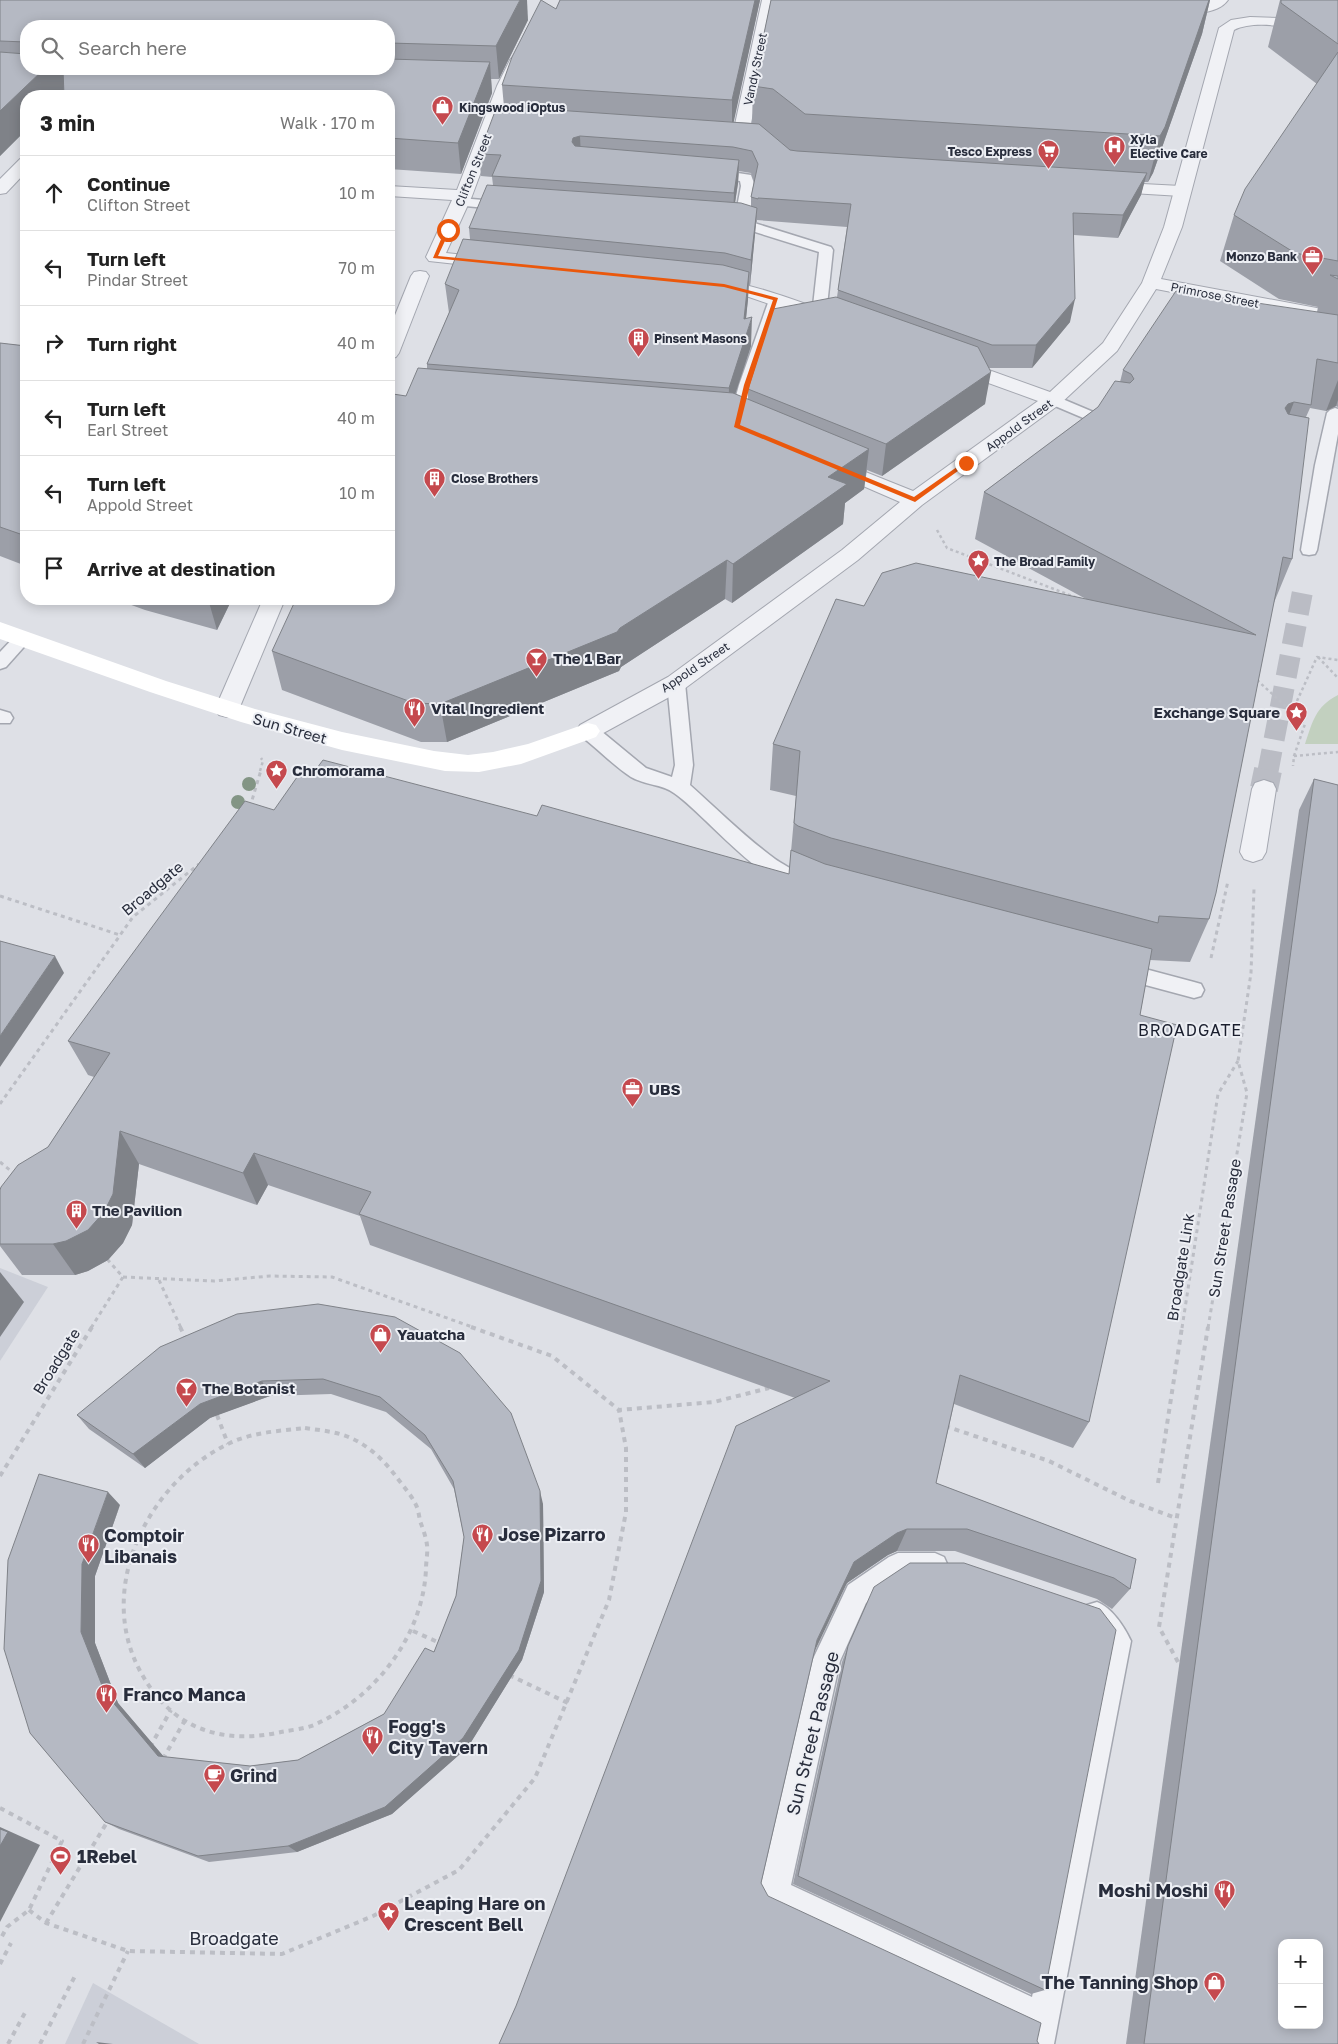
<!DOCTYPE html>
<html lang="en">
<head>
<meta charset="utf-8">
<style>
  body { margin:0; font-family:"Golos Text",sans-serif; background:#f2f2f2; color:#222 }
  .controls { position:absolute; right:15px; bottom:15px; display:grid; overflow:hidden; border-radius:10px; box-shadow:0 2px 12px #0003 }
  .controls button { width:45px; height:45px; display:grid; place-items:center; padding:0; border:0; border-bottom:1px solid #e0e0e0; background:#fff; color:#222; font:25px sans-serif }
  .stop { position:absolute; width:15px; height:15px; margin:-11px; border:4px solid #ea580c; border-radius:50%; background:#fff }
  .stop.end { background:#ea580c; border-color:#fff; box-shadow:0 1px 5px #0008 }
  .list { margin:0; padding:0; list-style:none }
  h2 { display:flex; justify-content:space-between; align-items:center; height:65px; margin:0; padding:0 20px; font-size:21px }
  h2 small { font-size:16px; font-weight:400; color:#767676 }
  .list li { display:grid; grid-template-columns:32px 1fr auto; gap:15px; align-items:center; box-sizing:border-box; height:75px; padding:0 20px; border-top:1px solid #e0e0e0 }
  .list b { display:block; font-size:19px; white-space:nowrap }
  .list p { margin:0; font-size:16px; white-space:nowrap; color:#767676 }
  .list em { font-size:16px; font-style:normal; color:#767676 }
  .icon { flex:none; width:28px; height:28px; fill:none; stroke:currentColor; stroke-width:2; stroke-linecap:round; stroke-linejoin:round }
  .map { position:relative; flex:none; width:1338px; height:2044px; overflow:hidden }
  .search { position:absolute; background:#fff; box-shadow:0 2px 12px #0003; left:20px; top:20px; width:375px; height:55px; display:flex; align-items:center; gap:12px; box-sizing:border-box; padding:0 18px; border-radius:20px; color:#767676; font-size:19px }
  .panel { position:absolute; background:#fff; box-shadow:0 2px 12px #0003; left:20px; top:90px; width:375px; height:515px; border-radius:20px }
  .map>svg:first-child { display:block }
  .built { fill:#cccfd8 }
  .green { fill:#c2d0bf }
  .lines { fill:none; stroke-linecap:round; stroke-linejoin:round }
  .pedestrian-tunnel-far1 { stroke:#babcc4; stroke-width:21; stroke-dasharray:21 11; stroke-linecap:butt }
  .pedestrian-tunnel { stroke:#babcc4; stroke-width:28; stroke-dasharray:28 14; stroke-linecap:butt }
  .service-casing { stroke:#a4a7b0; stroke-width:3 }
  .pedestrian-casing { stroke:#a4a7b0; stroke-width:2 }
  .minor-casing { stroke:#a4a7b0; stroke-width:2 }
  .tertiary-casing { stroke:#a4a7b0; stroke-width:2 }
  .path-far2 { stroke:#bcbec5; stroke-width:2.5; stroke-dasharray:3 3; stroke-linecap:butt }
  .path-far1 { stroke:#bcbec5; stroke-width:3; stroke-dasharray:4 4; stroke-linecap:butt }
  .path { stroke:#bcbec5; stroke-width:4; stroke-dasharray:5 5; stroke-linecap:butt }
  .service { fill:#f0f1f5; fill-rule:evenodd }
  .pedestrian { fill:#f0f1f5; fill-rule:evenodd }
  .minor { fill:#f0f1f5; fill-rule:evenodd }
  .tertiary { fill:#f0f1f5; fill-rule:evenodd }
  .secondary { fill:#fff; fill-rule:evenodd }
  .tree { fill:#839585 }
  .wall { fill:#9c9fa8; fill-rule:evenodd }
  .shaded-wall { fill:#7f8288 }
  .building { fill:#b5b9c3; stroke:#7f8288; fill-rule:evenodd }
  .route { fill:#ea580c }
  .labels { text-anchor:middle; dominant-baseline:central; stroke-width:4; stroke-linejoin:round; paint-order:stroke }
  .far-street-label { font-size:12px; fill:#282d3c; stroke:#edeff4 }
  .far-poi-label { font-size:12px; font-weight:bold; fill:#282d3c; stroke:#edeff4; text-anchor:start }
  .poi-label { font-size:15px; font-weight:bold; fill:#282d3c; stroke:#edeff4; text-anchor:start }
  .street-label { font-size:15px; fill:#282d3c; stroke:#edeff4 }
  .neighbourhood-label { font-size:16px; letter-spacing:1px; fill:#1a1e2d; stroke:#edeff4 }
  .near-poi-label { font-size:18px; font-weight:bold; fill:#282d3c; stroke:#edeff4; text-anchor:start }
  .near-street-label { font-size:18px; fill:#282d3c; stroke:#edeff4 }
</style>
</head>
<body>
<div class="map">
<svg width="1338" height="2044" viewBox="0 0 1338 2044">
  <rect width="100%" height="100%" fill="#dee0e6"/>
  <!-- built -->
  <g class="built">
    <polygon points="0,1268 48,1287 0,1361"/>
    <polygon points="93,1983 199,2044 65,2044"/>
  </g>
  <!-- green -->
  <path class="green" d="M1338,695V744H1305C1313,721 1315,707 1338,695Z"/>
  <g class="lines">
    <!-- pedestrian-tunnel-far1 -->
    <polyline class="pedestrian-tunnel-far1" points="1268,771 1304,584"/>
    <!-- pedestrian-tunnel -->
    <polyline class="pedestrian-tunnel" points="1264,789 1268,770"/>
    <defs>
      <g id="service">
        <polygon points="711,169 751,175 755,186 748,221 831,247 833,250 826,315 824,318 814,318 812,315 819,252 736,226 734,223 741,186 740,181 706,176 704,173"/>
        <polygon points="460,198 507,202 514,206 507,210 455,205 453,202"/>
        <polygon points="776,296 781,297 783,300 755,385 744,425 741,428 731,428 728,425 739,385 769,300 771,297"/>
        <polygon points="1053,395 1117,422 1120,425 1117,428 1107,428 1048,403 1045,400 1048,397"/>
        <polygon points="1335,408 1338,409 1338,434 1317,550 1315,554 1309,555 1303,554 1301,550 1315,465 1327,413 1330,410"/>
        <polygon points="22,633 28,635 31,639 6,667 0,669 0,652 16,635"/>
        <path d="M676,677L682,679L685,683L693,765L690,785C718,810 745,837 775,859C783,865 810,878 813,884L810,889C775,901 703,812 674,793C662,784 644,785 631,777C614,766 598,749 581,736L579,731L581,726L588,724L595,726L646,768L672,777L675,765L667,683L670,679Z"/>
        <polygon points="0,710 10,713 13,718 10,723 0,723"/>
        <polygon points="1119,962 1194,982 1201,984 1204,990 1201,996 1194,998 1112,976 1109,970 1112,964"/>
        <path d="M898,1553H935L944,1557L948,1566L944,1575L935,1579H902L866,1603L840,1661L791,1885L1032,1997L1103,1644L1087,1625L1084,1615L1087,1605L1097,1602C1112,1608 1124,1626 1131,1641L1054,2044H1022L1026,2026L764,1903L759,1893L813,1659L848,1585L889,1557Z"/>
      </g>
      <g id="pedestrian">
        <polygon points="762,0 776,0 748,138 746,141 734,141 732,138"/>
        <polygon points="1104,182 1181,186 1187,187 1190,191 1187,195 1181,196 1098,191 1095,187 1098,183"/>
        <polygon points="420,271 426,272 429,276 399,353 396,357 389,359 389,330 411,276 414,272"/>
        <polygon points="263,599 285,599 239,709 235,715 227,717 219,715 215,709"/>
        <polygon points="1264,780 1273,783 1276,789 1266,852 1262,859 1253,862 1244,859 1240,852 1252,789 1255,783"/>
      </g>
      <g id="minor">
        <path d="M1250,17L1281,18L1338,28V38C1309,32 1261,17 1234,30L1182,227L1161,279L1338,312V324L1156,289L1117,351L1060,404L922,505L858,560L684,689L596,737L588,739L580,737L576,731L580,725L668,677L842,550L900,502L824,469L821,465L824,461L831,459L838,461L913,491L1038,401L947,368L944,364L947,360L954,358L961,360L1050,392L1103,343L1142,283L1164,227L1219,28L1231,20Z"/>
        <polygon points="518,55 523,57 526,60 513,86 472,196 446,253 493,258 499,259 502,263 499,267 493,268 429,261 426,257 452,200 389,196 389,186 457,190 497,86 510,60 513,57"/>
        <polygon points="26,158 26,172 6,193 0,194 0,179 20,159"/>
        <path d="M712,279C754,284 793,299 833,314L835,318L833,322L826,324L749,297L706,288L703,284L706,280Z"/>
      </g>
      <path id="tertiary" d="M1210,0H1228C1217,16 1183,15 1166,11L1164,8L1166,5C1181,1 1195,6 1210,0Z"/>
    </defs>
    <!-- service casing -->
    <use href="#service" class="service-casing"/>
    <!-- pedestrian casing -->
    <use href="#pedestrian" class="pedestrian-casing"/>
    <!-- minor casing -->
    <use href="#minor" class="minor-casing"/>
    <!-- tertiary casing -->
    <use href="#tertiary" class="tertiary-casing"/>
    <!-- path-far2 -->
    <g class="path-far2">
      <polyline points="937,530 947,548 1080,599"/>
      <polyline points="1318,657 1338,678"/>
      <polyline points="1257,680 1305,724 1294,756 1293,766"/>
      <polyline points="1292,712 1317,657 1338,660"/>
      <polyline points="1294,756 1338,752"/>
      <polyline points="260,771 263,761 261,758"/>
    </g>
    <!-- path-far1 -->
    <g class="path-far1">
      <polyline points="250,807 261,770"/>
      <polyline points="0,896 120,935"/>
      <polyline points="1211,958 1228,881"/>
      <polyline points="0,1104 133,917 199,864"/>
      <polyline points="0,1162 16,1175"/>
      <polyline points="123,1277 214,1281 270,1276 332,1277 475,1328"/>
      <polyline points="159,1280 181,1328"/>
      <polyline points="91,1328 123,1277 108,1260"/>
      <polyline points="1182,1328 1218,1094 1238,1061"/>
      <polyline points="1208,1328 1247,1093 1238,1061 1251,973 1254,889"/>
    </g>
    <!-- path -->
    <g class="path">
      <polyline points="180,1327 186,1339"/>
      <polyline points="471,1327 552,1356 619,1410 714,1402 769,1388"/>
      <polyline points="217,1415 228,1444"/>
      <polyline points="945,1426 1049,1461 1130,1501 1176,1518"/>
      <path d="M305,1428C318,1430 331,1431 343,1435C367,1443 384,1460 398,1479C404,1487 411,1495 415,1503C418,1508 419,1515 420,1521C423,1529 426,1537 427,1545C428,1552 426,1561 426,1569C423,1636 375,1698 314,1725C304,1729 291,1730 281,1732C246,1740 209,1738 179,1717C162,1705 149,1688 139,1669C96,1586 149,1481 230,1443C253,1432 280,1431 305,1428Z"/>
      <polyline points="0,1476 92,1327"/>
      <polyline points="1158,1483 1182,1327"/>
      <polyline points="413,1631 442,1644"/>
      <polyline points="1178,1662 1159,1627 1208,1327"/>
      <polyline points="509,1675 568,1703"/>
      <polyline points="150,1747 171,1710"/>
      <polyline points="163,1759 185,1720"/>
      <polyline points="0,1808 62,1841 29,1910 7,1927 0,1940"/>
      <polyline points="29,1910 46,1923 128,1951 282,1954 373,1916 459,1870 535,1778 609,1600 626,1512 626,1448 619,1410"/>
      <polyline points="46,1923 109,1819"/>
      <polyline points="0,1964 11,1943"/>
      <polyline points="8,2044 27,2009"/>
      <polyline points="40,2044 76,1974"/>
      <polyline points="83,2044 128,1951"/>
    </g>
    <!-- service -->
    <use href="#service" class="service"/>
    <!-- pedestrian -->
    <use href="#pedestrian" class="pedestrian"/>
    <!-- minor -->
    <use href="#minor" class="minor"/>
    <!-- tertiary -->
    <use href="#tertiary" class="tertiary"/>
    <!-- secondary -->
    <polygon class="secondary" points="0,622 166,681 255,709 342,732 434,751 468,755 493,752 528,744 588,723 596,725 600,731 596,737 521,764 479,772 445,771 342,750 241,722 150,692 0,639"/>
  </g>
  <!-- trees -->
  <g class="tree">
    <circle cx="249" cy="784" r="7"/>
    <circle cx="238" cy="802" r="7"/>
  </g>
  <!-- wall -->
  <g class="wall">
    <path d="M0,0L528,20L499,79H491L492,93L461,174L389,169V96L64,91L59,96H26V130L0,156ZM26,26H389V69H26Z"/>
    <path d="M560,0H760L733,122L752,123L753,86L771,0H1210L1202,34L1153,173L1148,182H1144L1141,195L1118,238L1074,235L1070,322L1032,368H989L985,404L882,476L867,470L864,489L845,503L843,524L732,603L725,599L621,667L619,671L447,742H421L282,690L272,651L406,396L427,369V364L449,313L445,284L470,239L469,228L493,185L492,177L481,176L479,154L504,107L502,85L556,9ZM739,171L751,173L754,181L751,197V207L735,203L738,183ZM757,220L847,227L837,297L748,389V399L735,394L751,346L746,319L749,285L750,286L755,234L756,222H757Z"/>
    <polygon points="1280,0 1338,0 1338,407 1336,406 1326,411 1310,408 1306,417 1292,559 1273,605 1209,919 1190,962 1150,960 1140,1015 1089,1422 1073,1448 954,1404 936,1483 1136,1559 1130,1589 1112,1609 1097,1599 955,1551 897,1551 888,1555 847,1583 499,2044 795,1398 370,1245 360,1216 268,1185 257,1205 139,1164 132,1225 123,1243 108,1260 88,1271 75,1275 22,1275 0,1246 0,1190 48,1147 94,1077 88,1075 68,1041 274,810 537,816 789,874 796,796 770,790 773,744 864,606 1086,599 975,539 984,492 1098,407 1120,382 1123,370 1317,312 1318,307 1279,299 1220,261 1234,215 1317,84 1268,47"/>
    <polygon points="0,343 26,346 26,566 0,556"/>
    <polygon points="115,599 232,599 217,630 145,610"/>
    <polygon points="1314,779 1338,2044 1126,2044 1299,810"/>
    <polygon points="318,1304 543,1504 544,1592 522,1660 468,1747 392,1814 297,1852 209,1862 119,1829 105,1822 30,1733 120,1505 95,1576 95,1643 118,1703 164,1757 250,1766 298,1760 384,1714 434,1652 456,1596 464,1537 454,1489 431,1449 386,1412 331,1394 270,1396 217,1415 210,1418 145,1468 89,1429 77,1415"/>
    <polygon points="848,1646 1045,1990 1031,1994 793,1884 842,1662"/>
  </g>
  <!-- shaded-wall -->
  <g class="shaded-wall">
    <polygon points="520,0 527,0 528,20 499,79 496,46"/>
    <polygon points="755,0 760,0 732,130 732,100"/>
    <polygon points="1209,0 1210,0 1202,34 1153,173 1148,182 1160,136"/>
    <polygon points="490,62 492,93 461,174 458,143"/>
    <polygon points="44,69 61,69 67,88 59,96 26,96 26,130 0,156 0,111"/>
    <polygon points="580,136 581,158 572,142 573,138"/>
    <polygon points="739,160 738,183 733,216 734,193"/>
    <polygon points="1147,173 1141,195 1118,238 1123,215"/>
    <polygon points="757,208 755,234 750,286 751,260"/>
    <polygon points="749,272 748,300 743,345 752,317 751,346 728,416 729,388 744,319"/>
    <polygon points="1075,299 1070,322 1032,368 1036,345"/>
    <polygon points="991,372 985,404 882,476 886,444"/>
    <polygon points="1338,380 1338,400 1336,406 1326,411"/>
    <polygon points="1294,402 1276,449 1285,408 1288,404"/>
    <polygon points="869,449 864,489 845,503 843,524 732,603 733,564 828,477"/>
    <polygon points="727,560 725,599 621,667 619,671 447,742 440,704 620,628"/>
    <polygon points="208,599 232,599 217,630"/>
    <polygon points="55,956 64,973 0,1067 0,1036"/>
    <polygon points="120,1131 139,1164 132,1225 123,1243 108,1260 88,1271 75,1275 53,1244"/>
    <polygon points="254,1153 268,1185 257,1205 243,1173"/>
    <polygon points="0,1272 24,1302 0,1337"/>
    <polygon points="262,1381 270,1396 210,1418 145,1468 133,1454 200,1404"/>
    <polygon points="540,1491 543,1504 544,1592 522,1660 468,1747 392,1814 297,1852 288,1846 385,1807"/>
    <polygon points="108,1492 120,1505 95,1576 95,1643 118,1703 170,1764 158,1756 105,1693 81,1632 82,1564"/>
    <polygon points="907,1529 897,1551 888,1555 847,1583 811,1659 817,1640 854,1562 897,1533"/>
    <polygon points="0,1827 40,1845 0,1922"/>
    <polygon points="96,2042 113,2044 99,2044"/>
  </g>
  <!-- building -->
  <g class="building">
    <polygon points="0,0 520,0 496,46 389,43 389,26 26,26 26,42 0,41"/>
    <polygon points="541,0 556,9 560,0 755,0 732,100 502,85 512,57"/>
    <polygon points="771,0 1209,0 1165,127 1160,136 805,114 773,89 753,86"/>
    <polygon points="1281,0 1338,0 1338,44 1281,3"/>
    <polygon points="0,52 26,54 26,69 44,69 0,111"/>
    <polygon points="1338,52 1338,261 1295,253 1234,215 1245,189"/>
    <polygon points="389,59 490,62 458,143 389,138 389,96 64,96 63,69 389,69"/>
    <polygon points="497,106 759,124 790,150 797,151 1147,173 1123,215 1073,213 1075,299 1036,345 992,345 838,290 851,204 758,198 758,199 751,197 758,164 752,151 733,147 580,136 573,138 572,142 575,146 739,160 734,193 492,176 501,155 479,154"/>
    <polygon points="487,185 741,203 757,208 751,260 725,253 469,228"/>
    <polygon points="463,239 723,265 749,272 744,319 752,317 729,388 427,364 459,290 445,284"/>
    <polygon points="1330,275 1338,276 1338,279"/>
    <polygon points="1176,291 1338,315 1338,363 1317,359 1311,405 1294,402 1288,404 1285,408 1288,414 1309,418 1292,559 1283,557 1216,893 1209,919 1159,916 1158,923 831,838 798,826 794,823 800,751 773,744 836,599 864,606 882,573 916,563 1256,635 984,492 1098,407 1115,381 1130,383 1134,379 1131,374 1123,370"/>
    <polygon points="836,297 978,347 991,372 886,444 748,389 773,309"/>
    <polygon points="0,343 26,346 26,536 0,527"/>
    <polygon points="418,368 733,393 869,449 828,477 847,484 733,564 727,560 620,628 617,632 440,704 414,703 272,651 296,599 389,599 389,404 393,394 406,396"/>
    <polygon points="323,760 537,816 542,805 789,874 791,850 825,864 1152,949 1140,1015 1177,1025 1089,1422 960,1375 936,1483 1136,1559 1130,1589 1114,1578 967,1529 907,1529 897,1533 854,1562 817,1640 761,1883 768,1896 1041,2023 1037,2041 1039,2044 499,2044 516,2006 736,1426 830,1381 359,1214 371,1192 254,1153 243,1173 120,1131 113,1194 104,1212 88,1230 66,1241 53,1244 0,1244 0,1190 1,1187 18,1165 48,1147 110,1053 68,1041 245,801 274,810 302,770 314,772"/>
    <path d="M1314,779L1338,785V2044H1144ZM1282,1943H1319V2025H1282Z"/>
    <polygon points="0,941 55,956 0,1036"/>
    <polygon points="318,1304 395,1317 460,1353 511,1413 540,1491 541,1581 519,1650 463,1738 385,1807 288,1846 198,1856 105,1822 30,1733 4,1649 8,1560 39,1474 108,1492 82,1564 81,1632 105,1693 158,1756 250,1766 298,1760 384,1714 425,1648 434,1652 456,1596 464,1537 453,1481 425,1435 380,1397 323,1379 262,1381 208,1401 200,1404 133,1454 77,1415 160,1347 237,1314"/>
    <polygon points="910,1563 964,1563 1100,1609 1116,1630 1045,1990 798,1876 848,1646 874,1587"/>
    <polygon points="0,1829 8,1832 0,1846"/>
  </g>
  <!-- route -->
  <polygon class="route" points="448,228 450,230 438,256 724,284 778,298 750,385 740,425 914,497 964,462 969,463 915,502 734,427 744,385 773,300 724,287 433,258 445,230"/>
  <!-- icons -->
  <defs>
    <symbol id="shop-pin" viewBox="-11 -11 22 30"><path d="M0 17L-7.5 6A9.5 9.5 0 1 1 7.5 6Z" fill="#c5494e" stroke="#edeff4"/><path d="M-5-2.5h2.3a2.7 3.5 0 0 1 5.4 0H5L5.5 6h-11ZM-1.5-2.5h3a1.5 2.3 0 0 0-3 0Z" fill="#fff"/></symbol>
    <symbol id="hospital-pin" viewBox="-11 -11 22 30"><path d="M0 17L-7.5 6A9.5 9.5 0 1 1 7.5 6Z" fill="#c5494e" stroke="#edeff4"/><path d="M-5-5h3v3.5h4V-5h3V5h-3V1.5h-4V5h-3Z" fill="#fff"/></symbol>
    <symbol id="supermarket-pin" viewBox="-11 -11 22 30"><path d="M0 17L-7.5 6A9.5 9.5 0 1 1 7.5 6Z" fill="#c5494e" stroke="#edeff4"/><path d="M-6-5.5h2.5l.6 2H6L4.5 2H-2.5L-4.4-4H-6ZM-1.5 3.2a1.3 1.3 0 1 0 .1 0ZM3 3.2a1.3 1.3 0 1 0 .1 0Z" fill="#fff"/></symbol>
    <symbol id="office-pin" viewBox="-11 -11 22 30"><path d="M0 17L-7.5 6A9.5 9.5 0 1 1 7.5 6Z" fill="#c5494e" stroke="#edeff4"/><path d="M-6-3h4V-5.5h4V-3h4V5H-6ZM-1-4.5V-3h2v-1.5ZM-6 0V1H6V0Z" fill="#fff"/></symbol>
    <symbol id="building-pin" viewBox="-11 -11 22 30"><path d="M0 17L-7.5 6A9.5 9.5 0 1 1 7.5 6Z" fill="#c5494e" stroke="#edeff4"/><path d="M-4-6H4V6H1V3H-1V6H-4ZM-2.5-4.3h1.7v1.8h-1.7ZM.8-4.3h1.7v1.8H.8ZM-2.5-1h1.7V.8h-1.7ZM.8-1h1.7V.8H.8Z" fill="#fff"/></symbol>
    <symbol id="sight-pin" viewBox="-11 -11 22 30"><path d="M0 17L-7.5 6A9.5 9.5 0 1 1 7.5 6Z" fill="#c5494e" stroke="#edeff4"/><path d="M0-6L1.8-2.2L6-1.7L2.9 1.2L3.7 5.4L0 3.3L-3.7 5.4L-2.9 1.2L-6-1.7L-1.8-2.2Z" fill="#fff"/></symbol>
    <symbol id="bar-pin" viewBox="-11 -11 22 30"><path d="M0 17L-7.5 6A9.5 9.5 0 1 1 7.5 6Z" fill="#c5494e" stroke="#edeff4"/><path d="M-6-5H6L.8 .8V4.5H3.5V6h-7V4.5H-.8V.8Z" fill="#fff"/></symbol>
    <symbol id="restaurant-pin" viewBox="-11 -11 22 30"><path d="M0 17L-7.5 6A9.5 9.5 0 1 1 7.5 6Z" fill="#c5494e" stroke="#edeff4"/><path d="M-5-6h1v4h1v-4h1v4h1v-4h1v5L-1.5 .5V6h-2V.5L-5-1ZM5-6V6H3V1.5H1.5Q1.5-4 5-6Z" fill="#fff"/></symbol>
    <symbol id="cafe-pin" viewBox="-11 -11 22 30"><path d="M0 17L-7.5 6A9.5 9.5 0 1 1 7.5 6Z" fill="#c5494e" stroke="#edeff4"/><path d="M-5.5-4.5H6V0H3Q3 3.5 0 3.5H-2.5Q-5.5 3.5-5.5 0ZM3-3.2v2h1.7v-2ZM-6 4.5H4V6H-6Z" fill="#fff"/></symbol>
    <symbol id="stadium-pin" viewBox="-11 -11 22 30"><path d="M0 17L-7.5 6A9.5 9.5 0 1 1 7.5 6Z" fill="#c5494e" stroke="#edeff4"/><path d="M0-5a6.5 5 0 1 0 0 10a6.5 5 0 1 0 0-10ZM-3.5-1.8h7v3.6h-7Z" fill="#fff"/></symbol>
  </defs>
  <g fill-rule="evenodd">
    <use href="#shop-pin" x="430" y="94" width="25" height="34"/>
    <use href="#hospital-pin" x="1102" y="134" width="25" height="34"/>
    <use href="#supermarket-pin" x="1036" y="138" width="25" height="34"/>
    <use href="#office-pin" x="1300" y="244" width="25" height="34"/>
    <use href="#building-pin" x="626" y="326" width="25" height="34"/>
    <use href="#building-pin" x="422" y="466" width="25" height="34"/>
    <use href="#sight-pin" x="966" y="548" width="25" height="34"/>
    <use href="#bar-pin" x="524" y="646" width="25" height="34"/>
    <use href="#restaurant-pin" x="402" y="696" width="25" height="34"/>
    <use href="#sight-pin" x="1284" y="700" width="25" height="34"/>
    <use href="#sight-pin" x="264" y="758" width="25" height="34"/>
    <use href="#office-pin" x="620" y="1076" width="25" height="34"/>
    <use href="#building-pin" x="64" y="1198" width="25" height="34"/>
    <use href="#shop-pin" x="368" y="1322" width="25" height="34"/>
    <use href="#bar-pin" x="174" y="1376" width="25" height="34"/>
    <use href="#restaurant-pin" x="470" y="1522" width="25" height="34"/>
    <use href="#restaurant-pin" x="76" y="1532" width="25" height="34"/>
    <use href="#restaurant-pin" x="94" y="1682" width="25" height="34"/>
    <use href="#restaurant-pin" x="360" y="1724" width="25" height="34"/>
    <use href="#cafe-pin" x="202" y="1762" width="25" height="34"/>
    <use href="#stadium-pin" x="48" y="1844" width="25" height="34"/>
    <use href="#restaurant-pin" x="1212" y="1878" width="25" height="34"/>
    <use href="#sight-pin" x="376" y="1900" width="25" height="34"/>
    <use href="#shop-pin" x="1202" y="1970" width="25" height="34"/>
  </g>
  <g class="labels">
    <!-- far-street labels -->
    <g class="far-street-label">
      <text transform="translate(755 69) rotate(-78)">Vandy Street</text>
      <text transform="translate(473 170) rotate(-68)">Clifton Street</text>
      <text transform="translate(1215 295) rotate(11)">Primrose Street</text>
      <text transform="translate(1019 425) rotate(-36)">Appold Street</text>
      <text transform="translate(695 667) rotate(-34)">Appold Street</text>
    </g>
    <!-- far-poi labels -->
    <g class="far-poi-label">
      <text x="459" y="107">Kingswood iOptus</text>
      <text x="1130" y="139">Xyla<tspan x="1130" dy="14">Elective Care</tspan></text>
      <text x="1032" y="151" text-anchor="end">Tesco Express</text>
      <text x="1297" y="256" text-anchor="end">Monzo Bank</text>
      <text x="654" y="338">Pinsent Masons</text>
      <text x="451" y="478">Close Brothers</text>
      <text x="994" y="561">The Broad Family</text>
    </g>
    <!-- poi labels -->
    <g class="poi-label">
      <text x="553" y="658">The 1 Bar</text>
      <text x="431" y="708">Vital Ingredient</text>
      <text x="1280" y="712" text-anchor="end">Exchange Square</text>
      <text x="292" y="770">Chromorama</text>
      <text x="649" y="1089">UBS</text>
      <text x="92" y="1210">The Pavilion</text>
      <text x="397" y="1334">Yauatcha</text>
      <text x="202" y="1388">The Botanist</text>
    </g>
    <!-- street labels -->
    <g class="street-label">
      <text transform="translate(290 728) rotate(16)">Sun Street</text>
      <text transform="translate(152 888) rotate(-40)">Broadgate</text>
      <text transform="translate(1224 1228) rotate(-81)">Sun Street Passage</text>
      <text transform="translate(1180 1267) rotate(-81)">Broadgate Link</text>
      <text transform="translate(56 1361) rotate(-58)">Broadgate</text>
    </g>
    <!-- neighbourhood labels -->
    <g class="neighbourhood-label">
      <text x="1190" y="1030">BROADGATE</text>
    </g>
    <!-- near-poi labels -->
    <g class="near-poi-label">
      <text x="498" y="1534">Jose Pizarro</text>
      <text x="104" y="1535">Comptoir<tspan x="104" dy="21">Libanais</tspan></text>
      <text x="123" y="1694">Franco Manca</text>
      <text x="388" y="1726">Fogg's<tspan x="388" dy="21">City Tavern</tspan></text>
      <text x="230" y="1775">Grind</text>
      <text x="77" y="1856">1Rebel</text>
      <text x="1208" y="1890" text-anchor="end">Moshi Moshi</text>
      <text x="404" y="1903">Leaping Hare on<tspan x="404" dy="21">Crescent Bell</tspan></text>
      <text x="1198" y="1982" text-anchor="end">The Tanning Shop</text>
    </g>
    <!-- near-street labels -->
    <g class="near-street-label">
      <text transform="translate(812 1733) rotate(-76)">Sun Street Passage</text>
      <text x="234" y="1938">Broadgate</text>
    </g>
  </g>
</svg>
<div class="controls">
<button>+</button>
<button>−</button>
</div>
<div class="stop" style="left:448px;top:230px"></div>
<div class="stop end" style="left:966px;top:463px"></div>
<div class="search"><svg class="icon" aria-label="search" viewBox="0 0 24 24"><circle cx="10" cy="10" r="6"/><path d="M15 15l6 6"/></svg>Search here</div>
<section class="panel">
<h2>3 min<small>Walk · 170 m</small></h2>
<ul class="list">
<li><svg class="icon" aria-label="ahead" viewBox="0 0 24 24"><path d="M12 20V5M6 11l6-6 6 6"/></svg><div><b>Continue</b><p>Clifton Street</p></div><em>10 m</em></li>
<li><svg class="icon" aria-label="left" viewBox="0 0 24 24"><path d="M17 20v-9H6M10 6l-5 5 5 5"/></svg><div><b>Turn left</b><p>Pindar Street</p></div><em>70 m</em></li>
<li><svg class="icon" aria-label="right" viewBox="0 0 24 24"><path d="M7 20v-9h11M14 6l5 5-5 5"/></svg><div><b>Turn right</b></div><em>40 m</em></li>
<li><svg class="icon" aria-label="left" viewBox="0 0 24 24"><path d="M17 20v-9H6M10 6l-5 5 5 5"/></svg><div><b>Turn left</b><p>Earl Street</p></div><em>40 m</em></li>
<li><svg class="icon" aria-label="left" viewBox="0 0 24 24"><path d="M17 20v-9H6M10 6l-5 5 5 5"/></svg><div><b>Turn left</b><p>Appold Street</p></div><em>10 m</em></li>
<li><svg class="icon" aria-label="arrive" viewBox="0 0 24 24"><path d="M6 21V4h12l-3 4 3 4H6"/></svg><div><b>Arrive at destination</b></div></li>
</ul>
</section>
</div>
</body>
</html>
